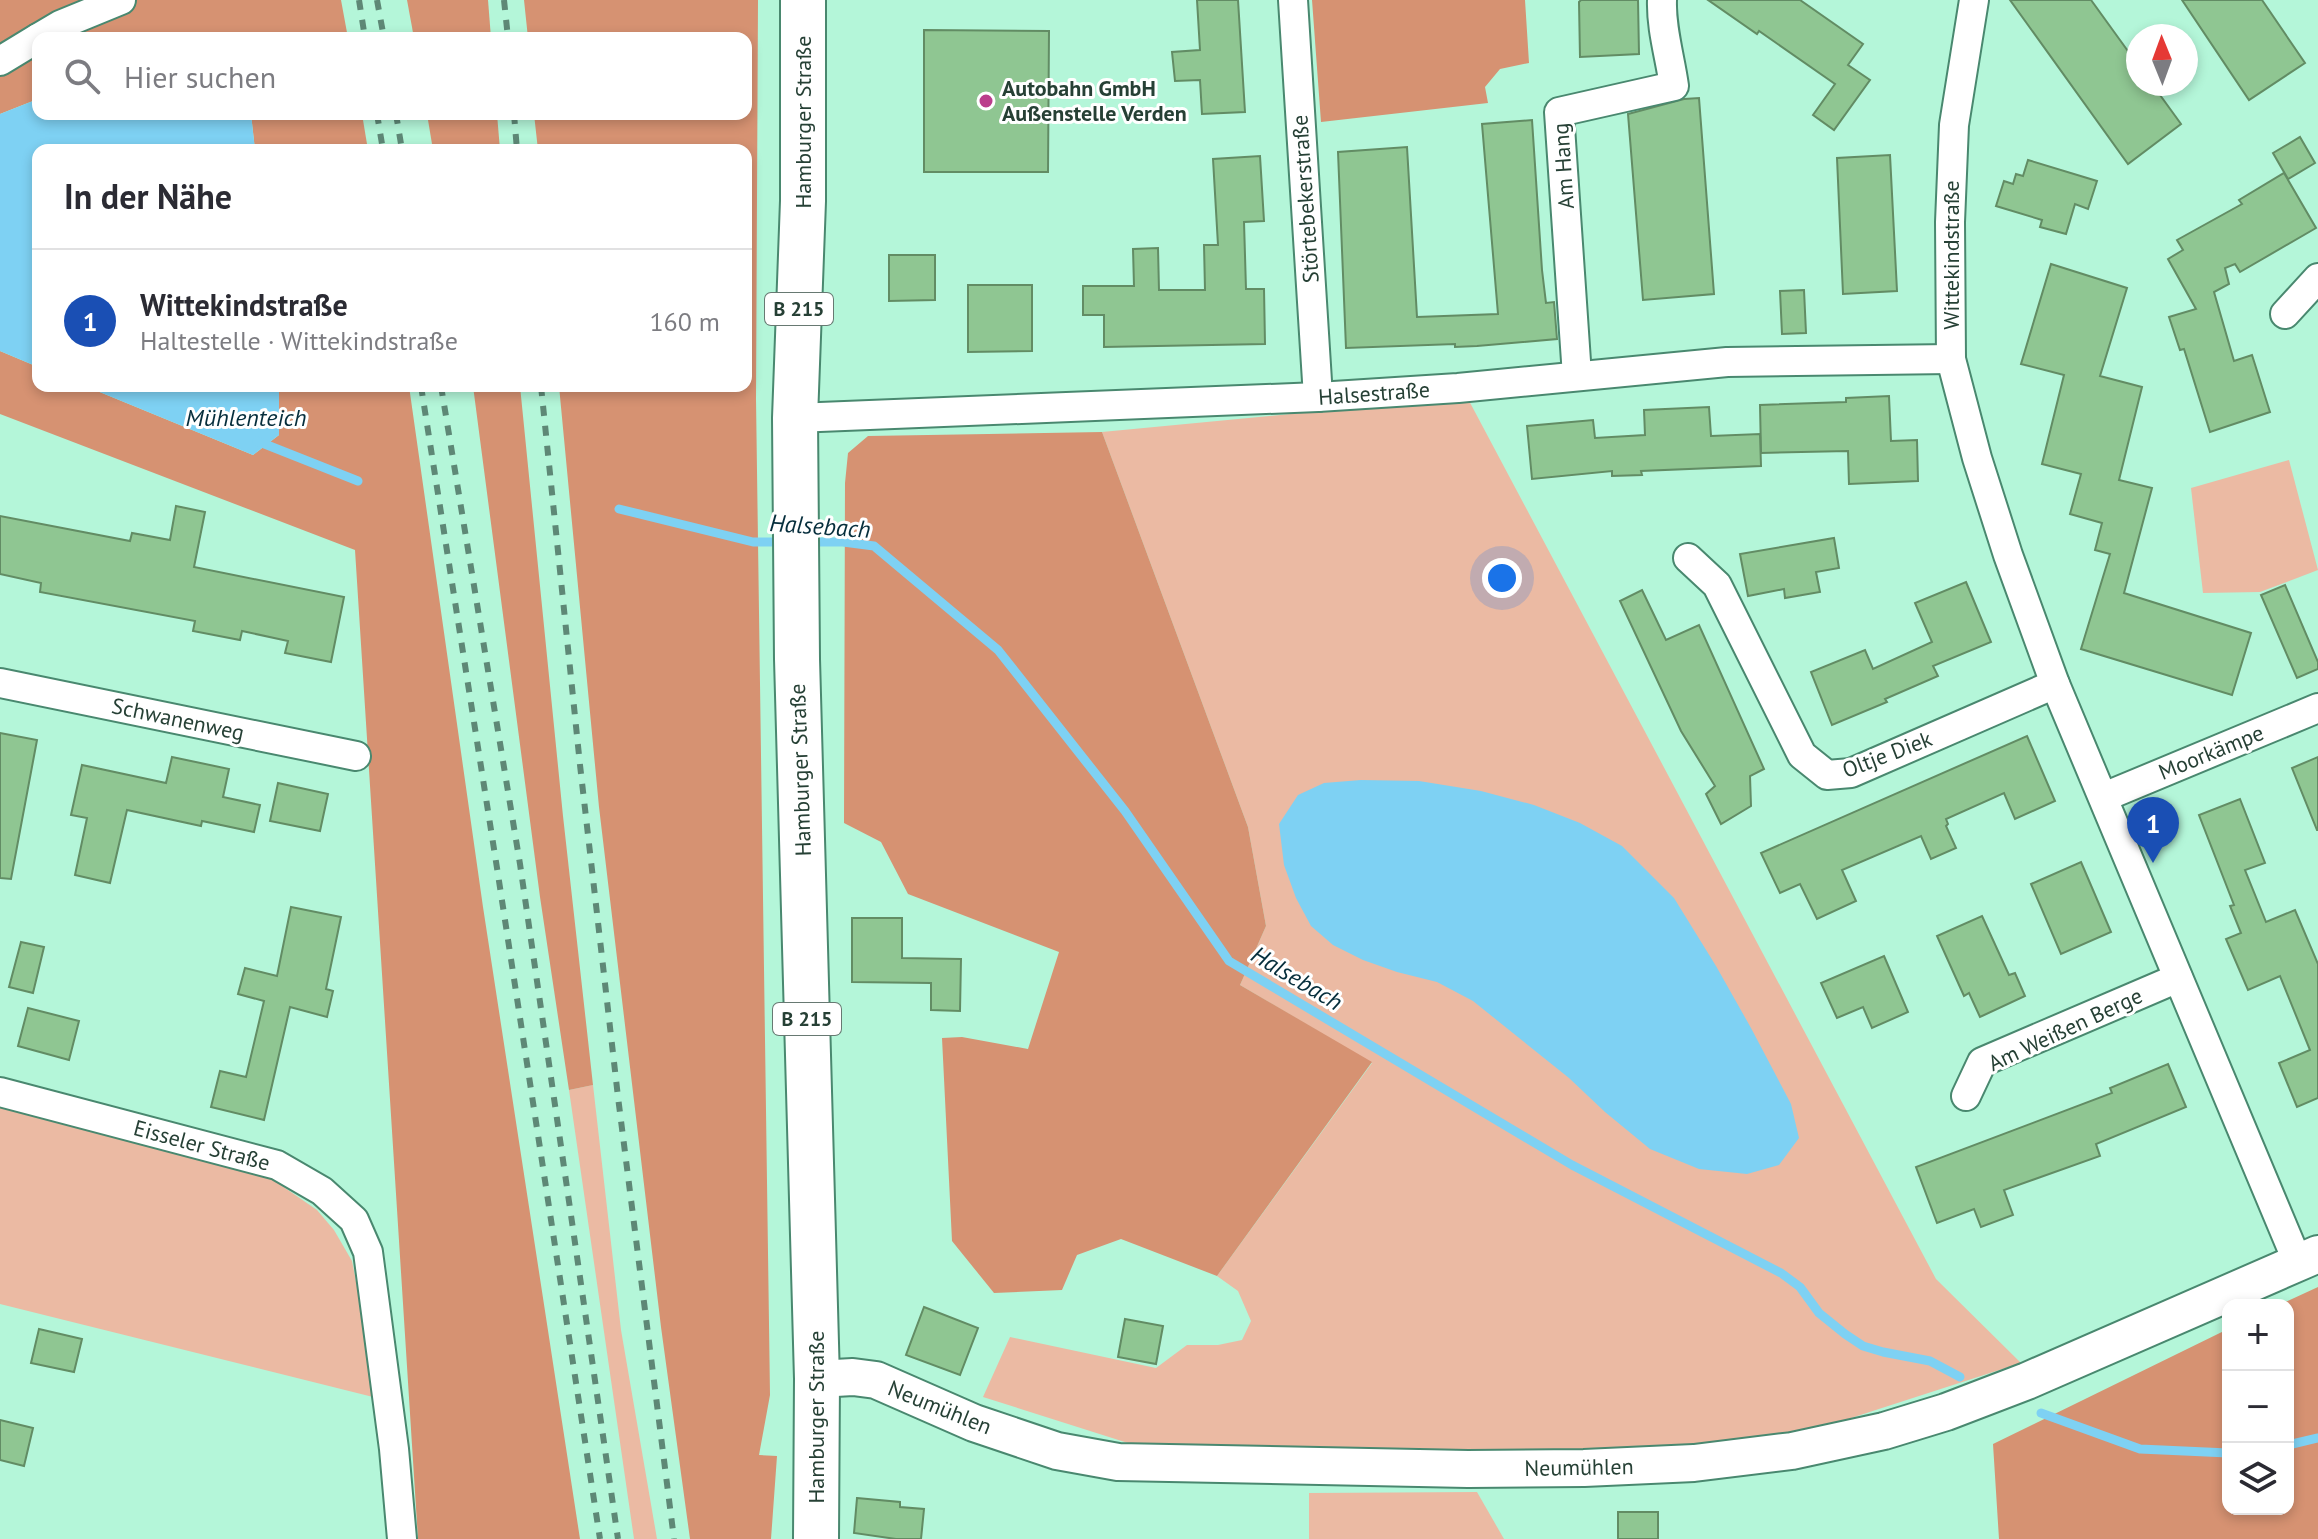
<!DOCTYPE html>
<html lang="de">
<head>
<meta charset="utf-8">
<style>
  body { margin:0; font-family:"PT Sans",sans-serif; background:#f2f2f3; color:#2b2b33 }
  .controls { position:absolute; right:24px; bottom:24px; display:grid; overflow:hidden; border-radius:16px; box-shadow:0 4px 12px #0003 }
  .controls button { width:72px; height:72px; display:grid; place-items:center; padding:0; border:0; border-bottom:2px solid #e1e1e2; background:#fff; color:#2b2b33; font:40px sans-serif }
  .compass { position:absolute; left:2126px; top:24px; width:72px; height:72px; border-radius:50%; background:#fff; box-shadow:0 4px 12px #0003; rotate:359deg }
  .you { position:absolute; left:1502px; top:578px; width:28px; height:28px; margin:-20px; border:6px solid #fff; border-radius:50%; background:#1a73e8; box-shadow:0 0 0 12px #1a73e833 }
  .badge { display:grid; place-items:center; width:52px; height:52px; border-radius:50%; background:#bb3e8c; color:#fff; font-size:26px; font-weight:700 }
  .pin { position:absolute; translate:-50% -66px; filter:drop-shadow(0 2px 4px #0008) }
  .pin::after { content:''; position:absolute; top:42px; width:28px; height:24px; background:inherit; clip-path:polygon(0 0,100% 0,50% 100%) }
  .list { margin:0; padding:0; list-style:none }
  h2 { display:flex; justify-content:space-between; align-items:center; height:104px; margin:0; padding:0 32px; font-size:34px }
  h2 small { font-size:26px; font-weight:400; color:#7c7c81 }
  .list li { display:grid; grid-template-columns:52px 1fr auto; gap:24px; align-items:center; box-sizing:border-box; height:144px; padding:0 32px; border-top:2px solid #e1e1e2 }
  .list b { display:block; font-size:30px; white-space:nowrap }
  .list p { margin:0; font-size:26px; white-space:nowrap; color:#7c7c81 }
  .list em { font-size:26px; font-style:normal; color:#7c7c81 }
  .icon { flex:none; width:44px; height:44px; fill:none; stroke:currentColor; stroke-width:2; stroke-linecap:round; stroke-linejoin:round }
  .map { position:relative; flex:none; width:2318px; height:1539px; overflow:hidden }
  .search { position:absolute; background:#fff; box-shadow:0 4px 12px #0003; left:32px; top:32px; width:720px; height:88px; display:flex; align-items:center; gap:20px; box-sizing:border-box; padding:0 28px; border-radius:16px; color:#7c7c81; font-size:30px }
  .panel { position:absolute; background:#fff; box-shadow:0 4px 12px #0003; left:32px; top:144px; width:720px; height:248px; border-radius:16px }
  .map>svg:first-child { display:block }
  .green { fill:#ebbaa3 }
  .forest { fill:#d69272 }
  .water { fill:#7ed1f3 }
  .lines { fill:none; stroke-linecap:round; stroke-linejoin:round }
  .stream { stroke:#7ed1f3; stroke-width:9 }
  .building { fill:#8fc692; stroke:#628c64; stroke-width:2 }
  .minor-casing { stroke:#49886f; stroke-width:32 }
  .tertiary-casing { stroke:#49886f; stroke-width:40 }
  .primary-casing { stroke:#49886f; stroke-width:48 }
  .minor { stroke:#fff; stroke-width:28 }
  .tertiary { stroke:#fff; stroke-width:36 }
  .primary { stroke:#fff; stroke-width:44 }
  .rail { stroke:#5e8876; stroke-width:6; stroke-dasharray:10 10; stroke-linecap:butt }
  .poi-dot { fill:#bb3e8c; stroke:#fff; stroke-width:3 }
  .labels { text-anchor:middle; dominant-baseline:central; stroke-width:6; stroke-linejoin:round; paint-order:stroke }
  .shield { fill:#fff; stroke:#677972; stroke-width:2 }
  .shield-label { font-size:20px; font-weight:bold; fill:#264035 }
  .poi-label { font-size:22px; font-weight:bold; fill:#264035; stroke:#fff; text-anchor:start }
  .street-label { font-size:22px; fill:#264035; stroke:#fff }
  .water-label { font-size:24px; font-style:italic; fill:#062e3c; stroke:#fff }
</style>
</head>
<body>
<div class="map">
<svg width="2318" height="1539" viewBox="0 0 2318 1539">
  <rect width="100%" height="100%" fill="#b4f6d9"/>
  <!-- green -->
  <g class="green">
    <polygon points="1467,397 1936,1279 2021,1363 1848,1419 1735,1445 1601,1457 1150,1450 983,1397 1010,1337 1156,1368 1187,1345 1218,1345 1242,1340 1251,1321 1238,1291 1217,1276 1372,1063 1240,985 1266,926 1248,827 1102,432"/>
    <polygon points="2289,460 2318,570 2260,592 2203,593 2191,488"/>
    <polygon points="593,1085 621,1330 657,1539 634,1539 569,1090"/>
    <polygon points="0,1108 272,1179 317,1210 334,1230 352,1261 360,1302 373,1397 0,1304"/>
    <polygon points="1477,1492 1504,1539 1309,1539 1309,1493"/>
  </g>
  <!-- forest -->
  <g class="forest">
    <polygon points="0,0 341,0 348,38 38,38 38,99 0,114"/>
    <polygon points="407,0 488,0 491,38 414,38"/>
    <polygon points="524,0 758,0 756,399 770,1395 759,1455 777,1456 771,1539 690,1539 661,1327 599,807 559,386 746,386 746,150 538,150 534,114 746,114 746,38 528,38"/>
    <polygon points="1312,0 1525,0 1529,63 1500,69 1485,87 1488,103 1321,122"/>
    <polygon points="251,114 362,114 368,150 255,150"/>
    <polygon points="427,114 497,114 500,150 433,150"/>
    <polygon points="0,351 38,367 38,386 85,386 253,455 279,435 279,386 409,386 483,907 580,1539 418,1539 355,550 0,414"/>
    <polygon points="473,386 520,386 563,816 593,1085 569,1090 540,897"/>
    <polygon points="1102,432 1248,827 1266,926 1240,985 1372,1062 1217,1276 1121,1239 1077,1255 1062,1290 994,1293 952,1241 942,1038 962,1037 1028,1049 1059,952 908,894 881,842 844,823 845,483 848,453 868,436"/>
    <polygon points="2318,1287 2318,1539 1999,1539 1993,1444 2228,1329 2228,1509 2288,1509 2288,1305 2279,1305"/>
  </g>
  <!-- water -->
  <g class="water">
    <polygon points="38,99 38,114 251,114 255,150 38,150 38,367 0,351 0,114"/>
    <polygon points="85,386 279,386 279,435 253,455"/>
    <polygon points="1361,780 1419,781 1481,791 1534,805 1580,823 1622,846 1674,898 1716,966 1751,1028 1791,1104 1799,1138 1779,1165 1747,1174 1699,1169 1650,1149 1605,1112 1569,1078 1473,1001 1437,982 1397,972 1363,960 1333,945 1311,926 1296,898 1284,865 1279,824 1298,795 1324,783"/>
  </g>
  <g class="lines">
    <!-- stream -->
    <g class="stream">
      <polyline points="257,441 358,481"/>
      <polyline points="619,509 753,542 784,542"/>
      <polyline points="807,542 843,542 874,546 998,650 1125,811 1229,961 1572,1165 1781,1273 1800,1287 1819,1313 1845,1334 1863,1346 1883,1352 1930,1361 1960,1377"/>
      <polyline points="2041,1413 2140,1449 2228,1453"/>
      <polyline points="2288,1445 2318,1438"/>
    </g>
  </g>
  <!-- building -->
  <g class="building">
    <polygon points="1197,0 1238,0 1245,112 1202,114 1200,80 1175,81 1172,52 1200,50"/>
    <polygon points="1581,0 1638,0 1639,54 1580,57 1579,2"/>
    <polygon points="1708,0 1800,0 1863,44 1848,65 1870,80 1834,130 1813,115 1835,84 1759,31 1757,34"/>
    <polygon points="2010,0 2091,0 2138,65 2138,84 2152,84 2181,124 2128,164"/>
    <polygon points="2182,0 2262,0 2305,63 2249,100"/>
    <polygon points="924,30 1049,31 1048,172 924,172"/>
    <polygon points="1699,98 1714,294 1643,300 1628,114 1684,99"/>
    <polygon points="1532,120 1542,270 1546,303 1554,302 1557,339 1477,346 1455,347 1455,344 1346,348 1338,152 1407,147 1417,317 1498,314 1482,124"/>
    <polygon points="2300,137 2315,163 2288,179 2273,153"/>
    <polygon points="1890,155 1897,291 1843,294 1837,158"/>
    <polygon points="1260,156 1264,221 1244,222 1246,289 1264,289 1265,344 1104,347 1104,315 1083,315 1083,286 1134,286 1133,249 1158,248 1159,290 1205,290 1204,245 1218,245 1213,159"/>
    <polygon points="2028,160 2097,181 2088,209 2075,204 2066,234 2040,227 2042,220 1996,206 2004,181 2013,184 2016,174 2023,176"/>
    <polygon points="2284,173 2316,228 2240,272 2235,264 2225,268 2229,284 2214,292 2234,361 2252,355 2270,412 2210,432 2184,349 2180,350 2169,317 2196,309 2168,259 2183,250 2177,240 2242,204 2239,200"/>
    <polygon points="889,255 935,255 935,300 889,301"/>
    <polygon points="2051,264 2127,288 2100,376 2142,387 2119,480 2152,488 2124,593 2251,633 2232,695 2081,649 2110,554 2095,550 2102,523 2070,514 2081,474 2042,464 2064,375 2021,364"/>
    <polygon points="968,285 1032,285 1032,351 968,352"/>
    <polygon points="1804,290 1806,333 1782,334 1780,291"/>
    <polygon points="1889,396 1891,441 1917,440 1918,481 1849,484 1848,451 1761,453 1760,405 1846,402 1846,398"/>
    <polygon points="1709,407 1711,436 1760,434 1761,466 1641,471 1642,475 1612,476 1612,471 1532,479 1527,426 1593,420 1595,438 1645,435 1644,410"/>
    <polygon points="176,506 205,512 194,567 344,597 331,662 285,653 288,641 242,631 240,640 193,631 195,621 40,592 41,583 0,574 0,516 130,541 132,533 170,540"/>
    <polygon points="1834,538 1839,568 1816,572 1820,592 1785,598 1784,589 1748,596 1740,554"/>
    <polygon points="1966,582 1991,642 1933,666 1938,676 1885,699 1887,702 1832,725 1811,672 1865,650 1873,669 1932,642 1915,603"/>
    <polygon points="2285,585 2318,662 2318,669 2297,678 2261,595"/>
    <polygon points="1642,590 1666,640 1699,625 1764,769 1750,776 1751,806 1721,824 1706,794 1715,786 1681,731 1620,601"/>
    <polygon points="0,733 37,740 11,879 0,878"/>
    <polygon points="2027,736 2055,801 2015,819 2004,793 1946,819 1948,824 1946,826 1956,848 1931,859 1921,836 1842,870 1856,901 1817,919 1800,884 1780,893 1761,853"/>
    <polygon points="172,757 229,769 223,797 260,805 254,832 202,821 201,826 127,810 110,883 75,875 87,818 71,815 82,765 166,783"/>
    <polygon points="2318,757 2318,830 2317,830 2292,768"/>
    <polygon points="278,783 328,794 320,831 270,821"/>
    <polygon points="2240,799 2265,863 2245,870 2266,922 2295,910 2318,964 2318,1098 2297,1107 2279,1063 2310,1050 2280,976 2248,990 2226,939 2241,933 2230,906 2234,905 2199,815"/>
    <polygon points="2081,862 2111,932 2061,954 2031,884"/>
    <polygon points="291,907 341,917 326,989 333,991 327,1017 290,1007 264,1120 211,1107 220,1071 246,1077 264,1001 238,994 245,968 277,976"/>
    <polygon points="1982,916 2009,975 2015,973 2025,996 1980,1017 1969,993 1964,996 1937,936"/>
    <polygon points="852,918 902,918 902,958 961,959 960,1011 931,1010 931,983 852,982"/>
    <polygon points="21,942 44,947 33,993 9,987"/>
    <polygon points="1884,956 1908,1012 1872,1028 1863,1007 1837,1018 1821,983"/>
    <polygon points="28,1008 79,1021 69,1060 18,1046"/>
    <polygon points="2168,1064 2186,1107 2096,1144 2100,1156 2004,1190 2013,1215 1981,1227 1974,1209 1937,1223 1916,1167 2112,1093 2110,1088"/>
    <polygon points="924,1307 978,1328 960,1375 906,1355"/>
    <polygon points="1125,1319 1163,1326 1156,1364 1118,1357"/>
    <polygon points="39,1329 82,1339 74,1372 31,1363"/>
    <polygon points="0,1420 33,1428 24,1466 0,1460"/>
    <polygon points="857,1498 900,1502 900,1507 924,1509 921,1539 896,1539 854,1533"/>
    <rect x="1618" y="1512" width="40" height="27"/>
  </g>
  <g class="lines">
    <defs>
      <g id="minor">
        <polyline points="1293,0 1318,397"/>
        <polyline points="1974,0 1954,125 1950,222 1951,359 1977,458 2008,555 2055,684 2298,1263"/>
        <polyline points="38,38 60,25 121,0"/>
        <polyline points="0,61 38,38"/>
        <polyline points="2285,314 2318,278"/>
        <path d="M1577,376L1559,112L1674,86C1670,57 1661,29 1662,0"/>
        <polyline points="795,418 1318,397 1458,388 1727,362 1951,359"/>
        <polyline points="1688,558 1717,585 1802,755 1827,775 1851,773 2055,684"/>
        <polyline points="0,683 356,756"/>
        <polyline points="2104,797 2318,708"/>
        <polyline points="0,1092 277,1165 322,1191 354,1220 368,1252 394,1449 402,1539"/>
        <polyline points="1966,1096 1982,1062 2178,978"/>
      </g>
      <polyline id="tertiary" points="817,1379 853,1377 876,1380 974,1423 1057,1451 1118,1462 1468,1469 1584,1468 1694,1463 1792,1451 1884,1431 1946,1412 2027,1381 2318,1254"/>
      <polyline id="primary" points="803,0 803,201 795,418 797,659 817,1379 816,1539"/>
    </defs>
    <!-- minor casing -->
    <use href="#minor" class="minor-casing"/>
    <!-- tertiary casing -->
    <use href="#tertiary" class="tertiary-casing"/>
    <!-- primary casing -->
    <use href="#primary" class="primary-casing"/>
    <!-- minor -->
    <use href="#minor" class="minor"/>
    <!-- tertiary -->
    <use href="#tertiary" class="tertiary"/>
    <!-- primary -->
    <use href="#primary" class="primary"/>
    <!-- rail -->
    <g class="rail">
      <polyline points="359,0 365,38"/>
      <polyline points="377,0 384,38"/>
      <polyline points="504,0 508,38"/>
      <polyline points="377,114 383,150"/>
      <polyline points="396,114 402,150"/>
      <polyline points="514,114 517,150"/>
      <polyline points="421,386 497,868 600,1539"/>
      <polyline points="441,386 520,864 618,1539"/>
      <polyline points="541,386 580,765 618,1097 674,1539"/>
    </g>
  </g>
  <!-- markers -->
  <circle class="poi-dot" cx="986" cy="101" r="8"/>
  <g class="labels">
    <!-- shield labels -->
    <g class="shield">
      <rect x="765" y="293" width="68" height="32" rx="6"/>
      <rect x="773" y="1003" width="68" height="32" rx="6"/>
    </g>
    <g class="shield-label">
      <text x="799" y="309">B 215</text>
      <text x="807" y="1019">B 215</text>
    </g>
    <!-- poi labels -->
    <g class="poi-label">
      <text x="1002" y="88">Autobahn GmbH<tspan x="1002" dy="25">Außenstelle Verden</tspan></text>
    </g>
    <!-- street labels -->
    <g class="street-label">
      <text transform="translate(803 122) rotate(-90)">Hamburger Straße</text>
      <text transform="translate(1563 166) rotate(-94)">Am Hang</text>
      <text transform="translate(1305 199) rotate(-94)">Störtebekerstraße</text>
      <text transform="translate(1951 255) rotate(-90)">Wittekindstraße</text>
      <text transform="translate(1374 393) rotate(-4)">Halsestraße</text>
      <text transform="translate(178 719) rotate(12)">Schwanenweg</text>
      <text transform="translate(2211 752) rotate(-22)">Moorkämpe</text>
      <text transform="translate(1887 754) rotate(-21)">Oltje Diek</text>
      <text transform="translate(800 770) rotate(-92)">Hamburger Straße</text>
      <text transform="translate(2065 1029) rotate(-25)">Am Weißen Berge</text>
      <text transform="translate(202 1145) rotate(15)">Eisseler Straße</text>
      <text transform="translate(940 1407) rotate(22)">Neumühlen</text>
      <text transform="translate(816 1417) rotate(-90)">Hamburger Straße</text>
      <text transform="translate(1579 1467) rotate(-1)">Neumühlen</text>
    </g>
    <!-- water labels -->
    <g class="water-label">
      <text x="246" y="417">Mühlenteich</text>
      <text transform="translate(820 526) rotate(4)">Halsebach</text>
      <text transform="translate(1297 978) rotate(31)">Halsebach</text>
    </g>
  </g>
</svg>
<div class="controls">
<button>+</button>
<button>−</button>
<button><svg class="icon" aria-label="layers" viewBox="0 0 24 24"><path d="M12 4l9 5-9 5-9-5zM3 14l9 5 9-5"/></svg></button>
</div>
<svg class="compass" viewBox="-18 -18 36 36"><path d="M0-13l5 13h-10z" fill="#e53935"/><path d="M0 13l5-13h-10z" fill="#7c7c81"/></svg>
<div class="you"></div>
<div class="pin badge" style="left:2153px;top:863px;background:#1a4fb4">1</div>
<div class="search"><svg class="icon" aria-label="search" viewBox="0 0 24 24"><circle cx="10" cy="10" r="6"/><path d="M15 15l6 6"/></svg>Hier suchen</div>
<section class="panel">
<h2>In der Nähe<small></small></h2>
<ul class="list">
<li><span class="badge" style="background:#1a4fb4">1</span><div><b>Wittekindstraße</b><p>Haltestelle · Wittekindstraße</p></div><em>160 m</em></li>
</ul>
</section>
</div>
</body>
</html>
